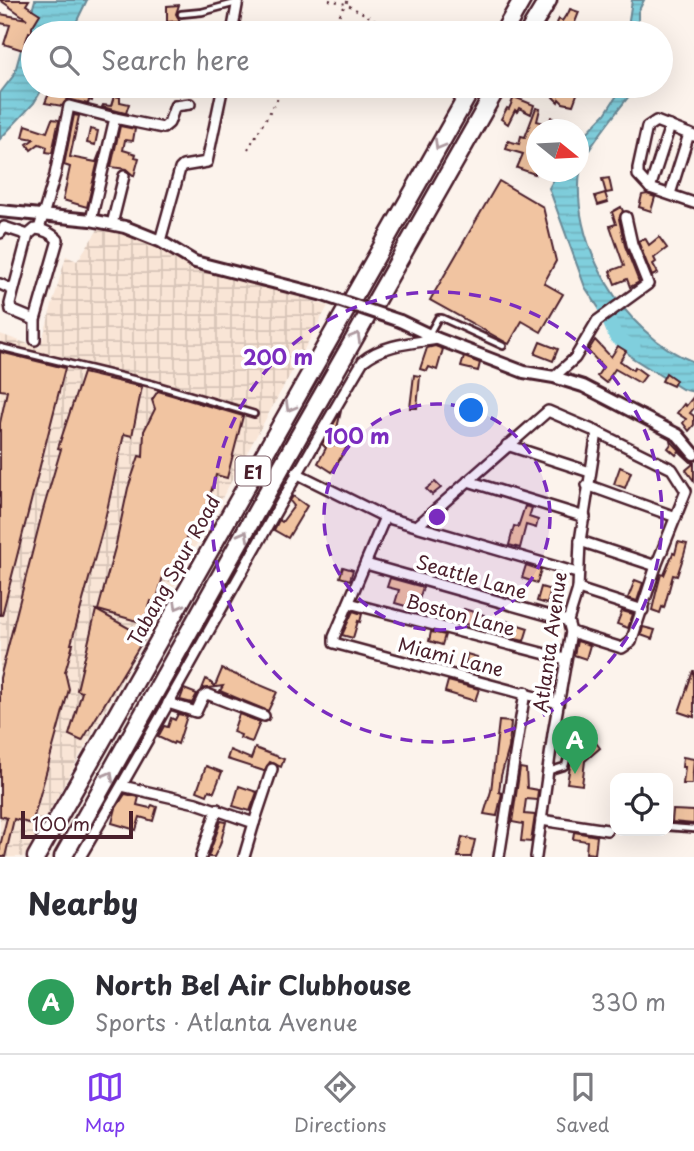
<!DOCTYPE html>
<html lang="en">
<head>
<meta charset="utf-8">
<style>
  body { margin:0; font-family:"Playpen Sans",sans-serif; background:#f2f2f3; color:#2b2b33 }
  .controls { position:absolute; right:21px; bottom:21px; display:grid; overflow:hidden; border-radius:14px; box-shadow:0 7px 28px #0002 }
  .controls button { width:63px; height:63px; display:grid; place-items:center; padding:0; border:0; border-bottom:2px solid #e1e1e2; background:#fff; color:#2b2b33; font:35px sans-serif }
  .compass { position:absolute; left:526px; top:119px; width:63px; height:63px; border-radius:50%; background:#fff; box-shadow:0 7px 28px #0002; rotate:108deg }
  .scale { position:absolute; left:21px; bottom:18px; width:112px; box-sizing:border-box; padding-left:7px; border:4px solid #4a1f2b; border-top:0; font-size:19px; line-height:24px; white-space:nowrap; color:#4a1f2b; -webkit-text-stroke:5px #fff; paint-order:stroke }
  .you { position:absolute; left:472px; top:411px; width:24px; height:24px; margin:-18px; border:5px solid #fff; border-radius:50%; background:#1a73e8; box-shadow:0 0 0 10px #1a73e833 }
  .badge { display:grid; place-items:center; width:46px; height:46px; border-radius:50%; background:#7c3aed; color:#fff; font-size:23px; font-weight:700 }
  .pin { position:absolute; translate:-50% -58px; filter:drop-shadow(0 2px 4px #0008) }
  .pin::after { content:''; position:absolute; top:37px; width:24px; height:21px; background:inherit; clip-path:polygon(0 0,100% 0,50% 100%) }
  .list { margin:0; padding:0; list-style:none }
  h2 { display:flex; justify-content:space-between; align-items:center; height:91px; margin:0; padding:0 28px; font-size:30px }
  h2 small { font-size:23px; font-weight:400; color:#7c7c81 }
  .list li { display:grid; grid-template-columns:46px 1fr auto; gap:21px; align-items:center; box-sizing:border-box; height:105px; padding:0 28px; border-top:2px solid #e1e1e2 }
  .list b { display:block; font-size:26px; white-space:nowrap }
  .list p { margin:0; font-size:23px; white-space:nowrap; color:#7c7c81 }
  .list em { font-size:23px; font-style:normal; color:#7c7c81 }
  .icon { flex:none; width:38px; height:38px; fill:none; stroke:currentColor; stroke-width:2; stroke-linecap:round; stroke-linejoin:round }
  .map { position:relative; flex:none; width:694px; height:857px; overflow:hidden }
  .search { position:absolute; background:#fff; box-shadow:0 7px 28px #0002; left:21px; right:21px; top:21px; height:77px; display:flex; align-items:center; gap:18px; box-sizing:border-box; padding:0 24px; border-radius:38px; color:#7c7c81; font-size:26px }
  .sheet { height:196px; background:#fff }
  nav { display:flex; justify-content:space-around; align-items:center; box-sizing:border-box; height:98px; border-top:2px solid #e1e1e2; background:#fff; font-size:19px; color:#7c7c81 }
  nav a { display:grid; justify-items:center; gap:4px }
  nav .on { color:#7c3aed }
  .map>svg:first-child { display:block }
  .industrial { fill:url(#industrial-grid) }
  .water { fill:url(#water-rules); stroke:#6a8996; stroke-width:2 }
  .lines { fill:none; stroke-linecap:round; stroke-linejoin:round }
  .river { stroke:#80cfdd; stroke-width:14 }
  .building { fill:#f1c4a1; stroke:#4a1f2b; stroke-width:2 }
  .service-casing { stroke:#4a1f2b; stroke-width:10 }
  .minor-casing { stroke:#4a1f2b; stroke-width:14 }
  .tertiary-casing { stroke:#4a1f2b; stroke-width:16 }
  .motorway-casing { stroke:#4a1f2b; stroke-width:21 }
  .path { stroke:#4a1f2b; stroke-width:2; stroke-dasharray:2 5; stroke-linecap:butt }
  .service { stroke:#fff; stroke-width:4.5 }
  .minor { stroke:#fff; stroke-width:9 }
  .tertiary { stroke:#fff; stroke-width:10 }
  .motorway { stroke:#fff; stroke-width:16 }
  .tertiary-bridge-casing { stroke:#4a1f2b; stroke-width:16; stroke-linecap:butt }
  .tertiary-bridge { stroke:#fff; stroke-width:10 }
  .oneway { stroke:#ae9aa0 }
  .ring { fill:none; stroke:#7b2cbf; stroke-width:3.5; stroke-dasharray:12 9 }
  .labels { text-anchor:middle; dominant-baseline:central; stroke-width:7; stroke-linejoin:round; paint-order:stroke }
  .shield { fill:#fff; stroke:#80626b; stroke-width:2 }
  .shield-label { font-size:18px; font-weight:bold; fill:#4a1f2b }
  .street-label { font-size:19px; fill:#4a1f2b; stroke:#fff }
  .centre { fill:#7b2cbf; stroke:#fff; stroke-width:3.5 }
  .ring-label { font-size:21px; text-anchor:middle; font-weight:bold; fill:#7b2cbf; stroke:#fff; stroke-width:7; stroke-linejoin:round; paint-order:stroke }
</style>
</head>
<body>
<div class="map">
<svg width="694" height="857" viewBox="0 0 694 857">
  <defs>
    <pattern id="industrial-grid" width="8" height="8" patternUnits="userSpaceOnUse" patternTransform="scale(1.75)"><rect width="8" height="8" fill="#f9e5d6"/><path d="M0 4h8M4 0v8" fill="none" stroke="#d7c4b8"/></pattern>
    <pattern id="water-rules" width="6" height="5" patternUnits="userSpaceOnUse" patternTransform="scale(1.75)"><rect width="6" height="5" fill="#80cfdd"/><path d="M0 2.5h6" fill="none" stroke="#70b1be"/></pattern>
  </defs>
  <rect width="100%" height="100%" fill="#fcf3ec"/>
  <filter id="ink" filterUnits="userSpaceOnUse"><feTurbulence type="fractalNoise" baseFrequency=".0143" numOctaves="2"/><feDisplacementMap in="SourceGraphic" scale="14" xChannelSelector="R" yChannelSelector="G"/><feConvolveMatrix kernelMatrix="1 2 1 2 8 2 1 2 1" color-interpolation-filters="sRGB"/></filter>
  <g filter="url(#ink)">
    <!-- industrial -->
    <polygon class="industrial" points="101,225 156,240 192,263 328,306 24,857 0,857 0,334 40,348 66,256 77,261"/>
    <!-- water -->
    <g class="water">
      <polygon points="35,0 87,0 71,33 33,33 33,86 44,86 34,103 0,139 0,93 14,75"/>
      <polygon points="632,0 644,0 638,12 638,33 627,33"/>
      <path d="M623,86H633V91C622,105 584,152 581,166C567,240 624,336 694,362V392L682,389L631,357L585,287L549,188L558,172H578L579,141L605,114Z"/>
    </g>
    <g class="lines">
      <!-- river -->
      <polyline class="river" points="605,311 616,337 634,348"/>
    </g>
    <!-- building -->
    <g class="building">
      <polygon points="0,0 29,0 26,5 40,14 32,27 32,33 29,32 23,50 4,44 10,25 0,23 0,14 27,19"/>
      <polygon points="179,5 176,14 180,21 167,22 167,6"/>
      <polygon points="570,9 579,12 574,25 594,33 566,33 554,29 559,19 562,21 566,15 567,16"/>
      <polygon points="68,86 94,86 92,101 89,100 88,104 68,99 62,106 45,103 50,91 54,94"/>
      <polygon points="560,86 563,86 562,90 564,93 567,86 580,86 573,105 563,103 559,99 558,102 553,97"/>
      <polygon points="114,96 120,97 120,102 129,104 126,113 129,114 102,107 103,105 111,106"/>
      <polygon points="514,97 534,105 531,114 519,108 517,112 515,110 508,124 501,119 507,108 509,109"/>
      <polygon points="536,108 540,109 537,121 547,124 544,130 536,130 535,174 517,168 523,154 506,149 508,141 519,144 521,136 525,137"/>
      <polygon points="74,115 79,116 70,157 96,162 100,152 87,207 63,200 70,167 64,165"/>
      <polygon points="551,117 562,124 559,130 548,128"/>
      <polygon points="52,119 59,120 52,153 46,152 47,147 39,144 31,150 27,144 34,139 23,137 26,125 47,132"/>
      <polygon points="120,126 135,129 133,141 125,140 123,150 136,154 135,157 139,158 134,176 126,169 111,167"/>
      <polygon points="90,129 98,131 95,145 87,143"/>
      <polygon points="609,178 612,192 606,193 602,179"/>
      <polygon points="499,181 543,207 556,261 544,283 563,294 541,332 522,321 509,344 430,300"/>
      <polygon points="605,193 608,202 598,205 595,196"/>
      <polygon points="647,194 655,197 651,211 639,207 642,195"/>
      <polygon points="621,207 623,211 619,219 625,246 639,282 630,287 627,279 615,284 610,271 624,266 610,226 616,224 612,212"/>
      <polygon points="659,237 667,248 654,258 656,262 653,264 658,273 652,276 638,241 645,238 649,245"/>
      <polygon points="595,340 611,357 618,346 626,351 620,361 633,370 635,367 646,375 640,383 615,369 606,383 597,376 603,367 588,351"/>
      <polygon points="540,342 558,349 553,361 535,354"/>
      <polygon points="435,346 443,349 437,370 429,367 427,371 420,369 427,348"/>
      <polygon points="0,352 65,368 2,615 0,615 0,423 7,391 0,390"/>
      <polygon points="464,357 480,363 478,371 461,367"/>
      <polygon points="83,373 142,387 132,436 124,434 103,528 71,644 73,644 65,672 69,689 32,824 14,819 5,857 0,857 0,846 7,818 0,816 0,678 43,510 61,449 58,448"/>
      <polygon points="666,373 676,380 673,386 662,381"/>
      <polygon points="414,375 420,376 417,408 410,408"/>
      <polygon points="158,391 243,416 227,478 216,475 205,512 202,511 195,536 187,534 182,558 179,558 173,578 163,576 156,603 151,601 144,623 98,610 116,544 128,488 139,456 143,457 144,431 155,409 152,400"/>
      <polygon points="694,396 694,408 690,413 694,416 694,425 689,431 683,423 686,419 677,413 684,404 686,406"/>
      <polygon points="341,411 333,445 343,444 347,447 332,472 318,463 326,448 322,444"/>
      <polygon points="670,440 688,459 694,462 694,481 686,470 693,464 679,451 676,455 668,448 671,444"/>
      <polygon points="620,467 631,472 625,488 614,484"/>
      <polygon points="435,482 441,488 432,495 426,489"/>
      <polygon points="293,496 307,506 288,538 274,530 279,520 282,522 294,506 290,501"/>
      <polygon points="525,506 532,508 529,517 538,520 536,528 526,525 520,548 509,545 514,526 518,527"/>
      <polygon points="678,542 687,544 684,555 677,576 673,575 664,608 662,607 660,613 652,610 656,593 661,574 664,575 673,553 675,554"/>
      <polygon points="526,565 541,570 537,583 522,578"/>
      <polygon points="343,567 353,570 350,580 340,577"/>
      <polygon points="390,578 423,587 416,609 395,603 399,590 387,587"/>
      <polygon points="635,580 643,583 637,601 628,598"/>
      <polygon points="541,587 551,590 547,604 537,601"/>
      <polygon points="464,609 484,615 481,628 461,623"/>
      <polygon points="96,610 145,637 82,741 69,735 82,692 77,690"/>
      <polygon points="353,611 362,614 360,622 358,621 353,638 342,635"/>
      <polygon points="622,611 633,614 628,628 617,624"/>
      <polygon points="506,621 528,628 524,641 502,636"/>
      <polygon points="643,627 655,630 652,639 641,635"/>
      <polygon points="431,632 445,635 442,645 429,641"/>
      <polygon points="577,641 590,645 586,659 574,655"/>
      <polygon points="467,654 477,657 474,670 465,668"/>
      <polygon points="222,669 277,692 268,711 220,691 223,686 202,689 206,679 215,686"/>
      <polygon points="693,671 694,671 694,717 679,712"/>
      <polygon points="448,681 479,689 475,701 445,692"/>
      <polygon points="184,689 197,694 192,703 180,700"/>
      <polygon points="178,714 187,716 178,744 174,742 173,744 158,737 164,726 168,727 171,718 175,720"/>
      <polygon points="239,714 260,722 252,742 240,738 241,735 233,732"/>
      <polygon points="499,721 511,722 509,748 501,776 499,792 502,793 497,816 484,814 491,791"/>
      <polygon points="591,736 600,748 585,761 582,785 567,783 573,750"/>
      <polygon points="255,748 284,759 281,767 270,762 264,771 227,759 230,750 251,759"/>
      <polygon points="683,757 694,759 692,784 683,784 685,767 682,767"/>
      <polygon points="206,766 222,772 214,792 209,790 207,795 197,791"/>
      <polygon points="520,768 526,769 527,788 538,790 537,800 526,799 524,814 535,815 531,842 521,841 523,824 512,822"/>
      <polygon points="239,786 257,792 250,811 233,806"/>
      <polygon points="125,794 139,797 137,805 150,808 152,805 157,807 153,821 140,817 136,830 112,823 116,808"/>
      <polygon points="673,810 694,811 694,824 672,822"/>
      <polygon points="221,821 226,822 220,845 214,857 208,857"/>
      <polygon points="574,832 597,836 595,854 586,853 587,841 573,839"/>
      <polygon points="462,837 475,840 471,857 458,857"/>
    </g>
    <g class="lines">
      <defs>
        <g id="service">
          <polyline points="181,14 202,12 236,3"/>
          <polyline points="429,334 438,318 442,318 503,346"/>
          <polyline points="0,347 153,384 254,414"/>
          <polyline points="549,771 565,766 569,752 562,740 553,734"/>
          <polyline points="668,827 694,829"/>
        </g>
        <g id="minor">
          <polyline points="232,33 238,0"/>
          <polyline points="694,136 656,121 647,127 638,168 638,175 650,188 694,203"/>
          <polyline points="650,188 670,126"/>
          <polyline points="670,194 689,134"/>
          <polyline points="91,220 115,118"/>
          <polyline points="112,224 124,176"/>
          <polyline points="39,229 55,175 69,106 115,118 163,128 169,123 175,106 190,104"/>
          <polyline points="0,233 4,227 28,235"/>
          <polyline points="160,241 180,169 183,166 207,162 223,86"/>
          <polyline points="0,284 13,290"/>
          <path d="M35,340V320L58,240C53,234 43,229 35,229L28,235L10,304L11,310L35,320"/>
          <polyline points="554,377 575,358 597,321 648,284 632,244 626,217"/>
          <polyline points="507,445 590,472"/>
          <polyline points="296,473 385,517 577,573"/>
          <polyline points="468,481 585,517"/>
          <polyline points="587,485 676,517"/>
          <polyline points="385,517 334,637 334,643 558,703"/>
          <polyline points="417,526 548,411 597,432 672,469 686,491 656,566 631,642 622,648 571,632"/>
          <polyline points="580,541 656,566"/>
          <polyline points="366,564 568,621"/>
          <polyline points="578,589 643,610"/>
          <polyline points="349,603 565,659"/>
          <polyline points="168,703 196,712 203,697 207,694 264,716"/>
          <polyline points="122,786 196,803 254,823 244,857"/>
          <polyline points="541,820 607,830"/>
          <polyline points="254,823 272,769"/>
          <path d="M80,857C177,693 265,525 363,361C384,344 411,343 438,339"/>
          <polyline points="201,857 217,809"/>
          <polyline points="499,857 525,692"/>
          <polyline points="536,857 553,734 571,632 568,621 578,589 580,541 597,432"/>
        </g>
        <g id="tertiary">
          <polyline points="0,211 91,220 125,227 160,241 195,262 323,295"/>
          <polyline points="400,321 438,339 524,372 554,377 583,386 678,435 694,454"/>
        </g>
        <g id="motorway">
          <polyline points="503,33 522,0"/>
          <polyline points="528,33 548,0"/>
          <polyline points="36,857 473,86"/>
          <polyline points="63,857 283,464 498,86"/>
        </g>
      </defs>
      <!-- service casing -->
      <use href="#service" class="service-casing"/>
      <!-- minor casing -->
      <use href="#minor" class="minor-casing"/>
      <!-- tertiary casing -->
      <use href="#tertiary" class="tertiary-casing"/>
      <!-- motorway casing -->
      <use href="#motorway" class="motorway-casing"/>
      <!-- path -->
      <g class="path">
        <polyline points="329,0 346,4 399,33"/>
        <polyline points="329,33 348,0"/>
        <polyline points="248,149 277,100 289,86"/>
      </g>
      <!-- service -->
      <use href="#service" class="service"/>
      <!-- minor -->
      <use href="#minor" class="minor"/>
      <!-- tertiary -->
      <use href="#tertiary" class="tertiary"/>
      <!-- motorway -->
      <use href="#motorway" class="motorway"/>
      <defs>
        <polyline id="tertiary-bridge" points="323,295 400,321"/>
      </defs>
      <!-- tertiary-bridge casing -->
      <use href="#tertiary-bridge" class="tertiary-bridge-casing"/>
      <!-- tertiary-bridge -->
      <use href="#tertiary-bridge" class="tertiary-bridge"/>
    </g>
    <!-- one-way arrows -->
    <defs><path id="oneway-chevron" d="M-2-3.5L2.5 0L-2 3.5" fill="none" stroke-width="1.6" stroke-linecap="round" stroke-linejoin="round" transform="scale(1.75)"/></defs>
    <g class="oneway">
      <use href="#oneway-chevron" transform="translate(439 145) rotate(120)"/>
      <use href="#oneway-chevron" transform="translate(356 337) rotate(-60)"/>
      <use href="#oneway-chevron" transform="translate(290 407) rotate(120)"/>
      <use href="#oneway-chevron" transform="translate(244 535) rotate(-61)"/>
      <use href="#oneway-chevron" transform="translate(178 605) rotate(119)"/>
      <use href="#oneway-chevron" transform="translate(109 776) rotate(-61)"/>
    </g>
  </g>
  <!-- distance rings -->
  <circle cx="437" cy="517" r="113" fill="#7b2cbf" fill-opacity=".12"/>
  <g class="ring">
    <circle cx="437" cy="517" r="113"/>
    <circle cx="437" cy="517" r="225"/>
  </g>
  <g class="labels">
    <!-- shield labels -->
    <rect class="shield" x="235.5" y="456.5" width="35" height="29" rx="5"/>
    <g class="shield-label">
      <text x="253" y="471">E1</text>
    </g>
    <!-- street labels -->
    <g class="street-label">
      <text transform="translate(173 570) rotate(-61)">Tabang Spur Road</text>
      <text transform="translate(472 576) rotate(16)">Seattle Lane</text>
      <text transform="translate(461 614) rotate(15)">Boston Lane</text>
      <text transform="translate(549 642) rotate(-82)">Atlanta Avenue</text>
      <text transform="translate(451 656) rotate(14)">Miami Lane</text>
    </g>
  </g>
  <circle cx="437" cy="517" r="10" class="centre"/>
  <g class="ring-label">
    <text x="278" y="365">200 m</text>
    <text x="357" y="444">100 m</text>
  </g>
</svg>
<div class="controls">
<button><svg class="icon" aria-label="locate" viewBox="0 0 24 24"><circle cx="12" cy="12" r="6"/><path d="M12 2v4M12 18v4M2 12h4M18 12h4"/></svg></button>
</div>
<svg class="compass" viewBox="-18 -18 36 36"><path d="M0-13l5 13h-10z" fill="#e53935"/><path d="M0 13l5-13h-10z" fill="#7c7c81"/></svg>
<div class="scale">100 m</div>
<div class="you"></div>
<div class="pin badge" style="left:575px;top:774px;background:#2e9e5b">A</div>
<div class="search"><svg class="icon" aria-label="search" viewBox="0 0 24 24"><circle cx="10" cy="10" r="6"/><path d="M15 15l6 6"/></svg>Search here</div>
</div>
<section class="sheet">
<h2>Nearby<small></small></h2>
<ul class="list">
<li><span class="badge" style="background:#2e9e5b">A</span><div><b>North Bel Air Clubhouse</b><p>Sports · Atlanta Avenue</p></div><em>330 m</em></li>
</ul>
</section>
<nav>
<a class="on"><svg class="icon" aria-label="map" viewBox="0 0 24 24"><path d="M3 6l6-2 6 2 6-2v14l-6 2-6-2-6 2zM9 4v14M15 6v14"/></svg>Map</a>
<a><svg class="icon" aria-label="directions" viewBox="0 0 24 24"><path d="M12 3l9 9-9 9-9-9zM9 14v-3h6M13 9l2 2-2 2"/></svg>Directions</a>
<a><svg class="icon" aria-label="saved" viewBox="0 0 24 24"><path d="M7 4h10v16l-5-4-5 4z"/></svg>Saved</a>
</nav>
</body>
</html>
